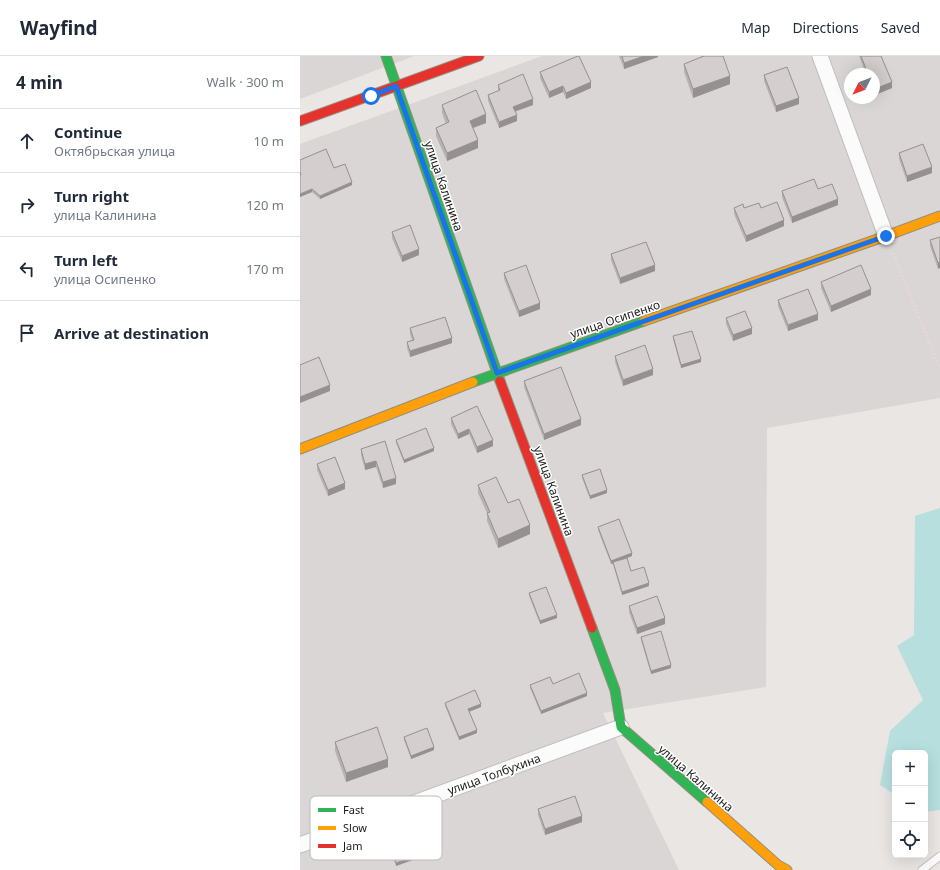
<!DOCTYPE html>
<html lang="en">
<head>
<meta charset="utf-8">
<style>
  body { margin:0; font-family:"Noto Sans",sans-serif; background:#f6f6f7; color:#1f2937 }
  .controls { position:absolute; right:12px; bottom:12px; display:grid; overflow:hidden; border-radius:6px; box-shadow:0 4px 16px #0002 }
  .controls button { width:36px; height:36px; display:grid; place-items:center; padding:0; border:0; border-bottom:1px solid #e0e1e3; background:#fff; color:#1f2937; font:20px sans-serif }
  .compass { position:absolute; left:544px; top:12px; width:36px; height:36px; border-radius:50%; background:#fff; box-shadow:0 4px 16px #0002; rotate:228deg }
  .stop { position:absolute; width:12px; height:12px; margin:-9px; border:3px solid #1a73e8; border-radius:50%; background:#fff }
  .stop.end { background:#1a73e8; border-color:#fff; box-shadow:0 1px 4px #0008 }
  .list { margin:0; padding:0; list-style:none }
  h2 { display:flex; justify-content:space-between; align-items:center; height:52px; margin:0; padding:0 16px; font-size:17px }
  h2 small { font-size:13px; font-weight:400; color:#747a83 }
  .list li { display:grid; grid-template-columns:26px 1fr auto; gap:12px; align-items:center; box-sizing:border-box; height:64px; padding:0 16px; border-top:1px solid #e0e1e3 }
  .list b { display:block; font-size:15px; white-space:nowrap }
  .list p { margin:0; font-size:13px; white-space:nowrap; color:#747a83 }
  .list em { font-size:13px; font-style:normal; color:#747a83 }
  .icon { flex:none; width:22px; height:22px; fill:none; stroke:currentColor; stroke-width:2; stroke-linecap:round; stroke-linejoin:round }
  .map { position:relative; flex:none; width:640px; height:814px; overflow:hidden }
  header { display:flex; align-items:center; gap:24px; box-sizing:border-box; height:56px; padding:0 20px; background:#fff; border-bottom:1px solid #e0e1e3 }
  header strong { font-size:19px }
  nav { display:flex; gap:22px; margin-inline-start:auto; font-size:14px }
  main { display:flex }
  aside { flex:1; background:#fff }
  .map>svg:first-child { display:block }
  .residential { fill:#d9d6d5; fill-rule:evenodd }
  .water { fill:#b6dfdd }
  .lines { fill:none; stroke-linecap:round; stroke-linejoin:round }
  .lane-casing { stroke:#c1bfbe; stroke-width:9 }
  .street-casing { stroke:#c1bfbe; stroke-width:17 }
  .fast-casing { stroke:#948f7c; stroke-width:11 }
  .slow-casing { stroke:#948f7c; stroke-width:11 }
  .jam-casing { stroke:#948f7c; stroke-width:11 }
  .path { stroke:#ead7d9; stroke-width:2.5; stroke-dasharray:2 2; stroke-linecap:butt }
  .lane { stroke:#fcfbfb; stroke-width:7 }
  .street { stroke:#fcfbfb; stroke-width:15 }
  .fast { stroke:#30b455; stroke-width:9 }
  .slow { stroke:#ff9f0a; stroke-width:9 }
  .jam { stroke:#e5322d; stroke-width:9 }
  .wall { fill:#b6b2b1 }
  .shaded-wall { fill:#949190 }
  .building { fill:#d4cfce; stroke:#949190 }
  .route { stroke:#1a73e8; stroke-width:5 }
  .labels { text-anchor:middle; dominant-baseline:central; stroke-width:3; stroke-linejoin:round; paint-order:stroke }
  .street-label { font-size:12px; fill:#1b1b1b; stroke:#fff }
  .key { fill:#fff; stroke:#bbb; stroke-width:1 }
  .key-label { font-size:11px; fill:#1b1b1b }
</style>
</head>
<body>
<header>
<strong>Wayfind</strong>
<nav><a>Map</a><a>Directions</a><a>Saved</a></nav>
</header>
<main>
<aside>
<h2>4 min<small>Walk · 300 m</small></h2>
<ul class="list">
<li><svg class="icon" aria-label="ahead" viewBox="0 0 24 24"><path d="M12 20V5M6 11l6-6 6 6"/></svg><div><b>Continue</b><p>Октябрьская улица</p></div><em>10 m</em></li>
<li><svg class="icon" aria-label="right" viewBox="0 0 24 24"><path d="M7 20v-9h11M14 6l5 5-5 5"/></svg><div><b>Turn right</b><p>улица Калинина</p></div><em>120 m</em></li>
<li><svg class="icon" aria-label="left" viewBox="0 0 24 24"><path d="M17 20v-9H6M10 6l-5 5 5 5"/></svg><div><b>Turn left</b><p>улица Осипенко</p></div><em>170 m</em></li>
<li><svg class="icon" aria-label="arrive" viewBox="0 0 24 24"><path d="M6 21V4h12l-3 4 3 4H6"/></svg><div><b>Arrive at destination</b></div></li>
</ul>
</aside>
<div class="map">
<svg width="640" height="814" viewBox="0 0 640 814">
  <rect width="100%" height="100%" fill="#eae6e3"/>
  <!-- residential -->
  <g class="residential">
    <polygon points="0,0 114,0 0,43"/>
    <path d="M242,0H640V342L467,372L466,631L303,657L379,814H0V88ZM550,18H574V42H550Z"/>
  </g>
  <!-- water -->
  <polygon class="water" points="640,452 640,754 625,756 625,697 595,697 595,739 580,729 590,675 623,644 597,590 614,579 615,460"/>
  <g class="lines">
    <defs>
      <polyline id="lane" points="622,814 640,800"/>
      <g id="street">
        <polyline points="520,0 586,180"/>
        <polyline points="0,789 321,671"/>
      </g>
      <g id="fast">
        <polyline points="86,0 200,325"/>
        <polyline points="173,326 344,265"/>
        <polyline points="292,572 315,634 321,671 407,746"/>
      </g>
      <g id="slow">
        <polyline points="344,265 586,180 640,160"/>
        <polyline points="0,393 173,326"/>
        <polyline points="407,746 478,809 487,814"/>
      </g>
      <g id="jam">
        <polyline points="0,65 179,0"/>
        <polyline points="200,325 292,572"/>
      </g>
    </defs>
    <!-- lane casing -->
    <use href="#lane" class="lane-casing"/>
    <!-- street casing -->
    <use href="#street" class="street-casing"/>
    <!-- fast casing -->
    <use href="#fast" class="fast-casing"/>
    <!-- slow casing -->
    <use href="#slow" class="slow-casing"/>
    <!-- jam casing -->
    <use href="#jam" class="jam-casing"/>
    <!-- path -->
    <polyline class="path" points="593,197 639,311"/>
    <!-- lane -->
    <use href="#lane" class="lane"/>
    <!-- street -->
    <use href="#street" class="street"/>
    <!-- fast -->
    <use href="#fast" class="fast"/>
    <!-- slow -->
    <use href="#slow" class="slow"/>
    <!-- jam -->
    <use href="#jam" class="jam"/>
  </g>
  <!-- wall -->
  <g class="wall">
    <polygon points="319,0 358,0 358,1 324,13"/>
    <polygon points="401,0 423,0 430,28 393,42 384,16 384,8 401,1"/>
    <polygon points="559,0 581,0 592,32 575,39 574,37 574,18 566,18"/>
    <polygon points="240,16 291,32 266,43 263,36 249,42 240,22"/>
    <polygon points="464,19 499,48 476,56 464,25"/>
    <polygon points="198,29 233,49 215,56 217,65 199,72 188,45 188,39 198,35"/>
    <polygon points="142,49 186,67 173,72 178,92 147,105 136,80 136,72 146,68 142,57"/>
    <polygon points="599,97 632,117 607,126 599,103"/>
    <polygon points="0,104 34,112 52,129 20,143 12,136 0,141"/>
    <polygon points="518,133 538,149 492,167 482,141 482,135"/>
    <polygon points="434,152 461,152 484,170 446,186 434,158"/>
    <polygon points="92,176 119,199 102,206 92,182"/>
    <polygon points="640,181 638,213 630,190 630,184"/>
    <polygon points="311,198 355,215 320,228 311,204"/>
    <polygon points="204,217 240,253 219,261 204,223"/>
    <polygon points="521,226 571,239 531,256 521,232"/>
    <polygon points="478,244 518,264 488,275 478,250"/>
    <polygon points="426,262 452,278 433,285 426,268"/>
    <polygon points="110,272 152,287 110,301 107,292 107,286 112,284 110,278"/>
    <polygon points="373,280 401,306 381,312 373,283"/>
    <polygon points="315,300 353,319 323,330 315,306"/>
    <polygon points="224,325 281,369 244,384 224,331"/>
    <polygon points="177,350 193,390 177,397 169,378 158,383 151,368 151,362"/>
    <polygon points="96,384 134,395 104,407 96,387"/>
    <polygon points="61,393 96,422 96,428 83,432 76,411 65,414 61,399"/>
    <polygon points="17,408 45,433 28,440 17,414"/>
    <polygon points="282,419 307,437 290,443 282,422"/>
    <polygon points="178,429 230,478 198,492 187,465 187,457 178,437"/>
    <polygon points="298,471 332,500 327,502 331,515 349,530 322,539 313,508 311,508 298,474"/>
    <polygon points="229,537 257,562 240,568 229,540"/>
    <polygon points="329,550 365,568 337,578 329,556"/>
    <polygon points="341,581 371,612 351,618 341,584"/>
    <polygon points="253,628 287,640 241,658 230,632 230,629"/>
    <polygon points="145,647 181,651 169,656 177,677 159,684 145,650"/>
    <polygon points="104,681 134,694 111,703 104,684"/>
    <polygon points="35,686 88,711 46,726 35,695"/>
    <polygon points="238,753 282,766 245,779 238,759"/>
    <polygon points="83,768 106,776 135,796 96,810 83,771"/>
  </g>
  <!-- shaded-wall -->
  <g class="shaded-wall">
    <polygon points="344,0 358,0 358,1 324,13 324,7"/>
    <polygon points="430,20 430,28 393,42 393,33"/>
    <polygon points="291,26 291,32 266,43 266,37"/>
    <polygon points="592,26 592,32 575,39 575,33"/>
    <polygon points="263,30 263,36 249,42 249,36"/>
    <polygon points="499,42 499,48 476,56 476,50"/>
    <polygon points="233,43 233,49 213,56 213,51"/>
    <polygon points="186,58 186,67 170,73 170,65"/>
    <polygon points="217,59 217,65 199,72 199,66"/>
    <polygon points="178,84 178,92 147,105 147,97"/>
    <polygon points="632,111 632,117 607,126 607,120"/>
    <polygon points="52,126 52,129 20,143 20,140"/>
    <polygon points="12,133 12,136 0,141 0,138"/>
    <polygon points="538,143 538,149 492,167 492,161"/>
    <polygon points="484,164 484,170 446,186 446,180"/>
    <polygon points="119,193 119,199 102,206 102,200"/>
    <polygon points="640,206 640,212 638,213 638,207"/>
    <polygon points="355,209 355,215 320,228 320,222"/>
    <polygon points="571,233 571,239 531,256 531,250"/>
    <polygon points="240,247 240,253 219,261 219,255"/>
    <polygon points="518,258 518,264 488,275 488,269"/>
    <polygon points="452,272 452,278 433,285 433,279"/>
    <polygon points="152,282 152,287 110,301 110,295"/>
    <polygon points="401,303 401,306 381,312 381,309"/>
    <polygon points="353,313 353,319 323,330 323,324"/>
    <polygon points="30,329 30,335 0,347 0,341"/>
    <polygon points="281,363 281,369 244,384 244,378"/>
    <polygon points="169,373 169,378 158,383 158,378"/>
    <polygon points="193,384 193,390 177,397 177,391"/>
    <polygon points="134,392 134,395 104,407 104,404"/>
    <polygon points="76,405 76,411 65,414 65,408"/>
    <polygon points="96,422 96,428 83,432 83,426"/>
    <polygon points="45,427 45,433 28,440 28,434"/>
    <polygon points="307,434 307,437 290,443 290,440"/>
    <polygon points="230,469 230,478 198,492 198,483"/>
    <polygon points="332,497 332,500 311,508 311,505"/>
    <polygon points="349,527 349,530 322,539 322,536"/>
    <polygon points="257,559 257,562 240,568 240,565"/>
    <polygon points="365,562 365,568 337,578 337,572"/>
    <polygon points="371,609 371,612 351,618 351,615"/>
    <polygon points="287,637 287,640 241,658 241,655"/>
    <polygon points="181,648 181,651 168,656 168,653"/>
    <polygon points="177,674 177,677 159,684 159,681"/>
    <polygon points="134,691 134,694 111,703 111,700"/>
    <polygon points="88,703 88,711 46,726 46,717"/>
    <polygon points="282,760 282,766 245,779 245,773"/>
    <polygon points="135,793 135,796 96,810 96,807"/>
  </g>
  <!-- building -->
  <g class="building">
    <polygon points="278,0 279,0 291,26 266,37 263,30 249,36 240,16"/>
    <polygon points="322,0 344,0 324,7"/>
    <polygon points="404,0 423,0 430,20 393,33 384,8"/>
    <polygon points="561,0 581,0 592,26 575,33 574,32 574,18 568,18"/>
    <polygon points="487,11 499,42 476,50 464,19"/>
    <polygon points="223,18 233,43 213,51 217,59 199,66 188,39 200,34 198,29"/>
    <polygon points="176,34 186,58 170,65 178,84 147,97 136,72 149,66 142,49"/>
    <polygon points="623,88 632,111 607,120 599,97"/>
    <polygon points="26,93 34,112 45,108 52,126 20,140 12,133 0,138 0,119 1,119 0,116 0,104"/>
    <polygon points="514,123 518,133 532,128 538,143 492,161 482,135"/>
    <polygon points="477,146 484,164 446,180 434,152 443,148 444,152 459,147 461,152"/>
    <polygon points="110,169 119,193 102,200 92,176"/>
    <polygon points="640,181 640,206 638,207 630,184"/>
    <polygon points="346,186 355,209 320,222 311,198"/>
    <polygon points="226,209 240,247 219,255 204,217"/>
    <polygon points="561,209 571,233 531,250 521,226"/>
    <polygon points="508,233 518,258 488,269 478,244"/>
    <polygon points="445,255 452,272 433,279 426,262"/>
    <polygon points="145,261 152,282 110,295 107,286 114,284 110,272"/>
    <polygon points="392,275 401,303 381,309 373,280"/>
    <polygon points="345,289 353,313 323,324 315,300"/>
    <polygon points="19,301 30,329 0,341 0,309"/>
    <polygon points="261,311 281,363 244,378 224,325"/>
    <polygon points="177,350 193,384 177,391 169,373 158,378 151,362"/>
    <polygon points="126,372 134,392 104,404 96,384"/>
    <polygon points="85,385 96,422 83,426 76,405 65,408 61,393"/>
    <polygon points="35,401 45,427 28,434 17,408"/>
    <polygon points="300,413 307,434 290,440 282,419"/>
    <polygon points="196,421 208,447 219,443 230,469 198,483 187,457 190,456 178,429"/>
    <polygon points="319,463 332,497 311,505 298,471"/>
    <polygon points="327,502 331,515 344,511 349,527 322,536 313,506"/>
    <polygon points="246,531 257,559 240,565 229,537"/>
    <polygon points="357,540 365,562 337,572 329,550"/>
    <polygon points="361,575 371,609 351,615 341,581"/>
    <polygon points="279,617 287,637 241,655 230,629 250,621 253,628"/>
    <polygon points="175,634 181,648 168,653 177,674 159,681 145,647"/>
    <polygon points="77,671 88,703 46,717 35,686"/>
    <polygon points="127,672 134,691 111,700 104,681"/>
    <polygon points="275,740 282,760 245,773 238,753"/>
    <polygon points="101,762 106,776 127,769 135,793 96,807 83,768"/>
  </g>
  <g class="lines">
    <!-- route -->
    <polyline class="route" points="71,40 96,30 197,317 586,180"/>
  </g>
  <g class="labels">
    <!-- street labels -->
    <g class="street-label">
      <text transform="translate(144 130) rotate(71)">улица Калинина</text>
      <text transform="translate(315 263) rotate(-19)">улица Осипенко</text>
      <text transform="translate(254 435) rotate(70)">улица Калинина</text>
      <text transform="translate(194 718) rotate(-20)">улица Толбухина</text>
      <text transform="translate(396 722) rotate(41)">улица Калинина</text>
    </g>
  </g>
  <!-- legend -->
  <rect x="10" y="740" width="132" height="64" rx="6" class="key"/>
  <rect x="18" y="752" width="18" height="4" fill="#30b455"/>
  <rect x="18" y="770" width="18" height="4" fill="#ff9f0a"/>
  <rect x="18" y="788" width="18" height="4" fill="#e5322d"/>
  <g class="key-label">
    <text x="43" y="758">Fast</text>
    <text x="43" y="776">Slow</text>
    <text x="43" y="794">Jam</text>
  </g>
</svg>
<div class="controls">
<button>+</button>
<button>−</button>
<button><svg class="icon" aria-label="locate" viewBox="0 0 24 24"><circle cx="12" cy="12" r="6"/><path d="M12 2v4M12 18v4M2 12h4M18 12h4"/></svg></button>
</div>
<svg class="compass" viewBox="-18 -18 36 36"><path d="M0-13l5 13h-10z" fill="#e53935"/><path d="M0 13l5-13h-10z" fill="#747a83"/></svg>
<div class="stop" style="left:71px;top:40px"></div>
<div class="stop end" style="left:586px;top:180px"></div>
</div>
</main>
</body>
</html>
